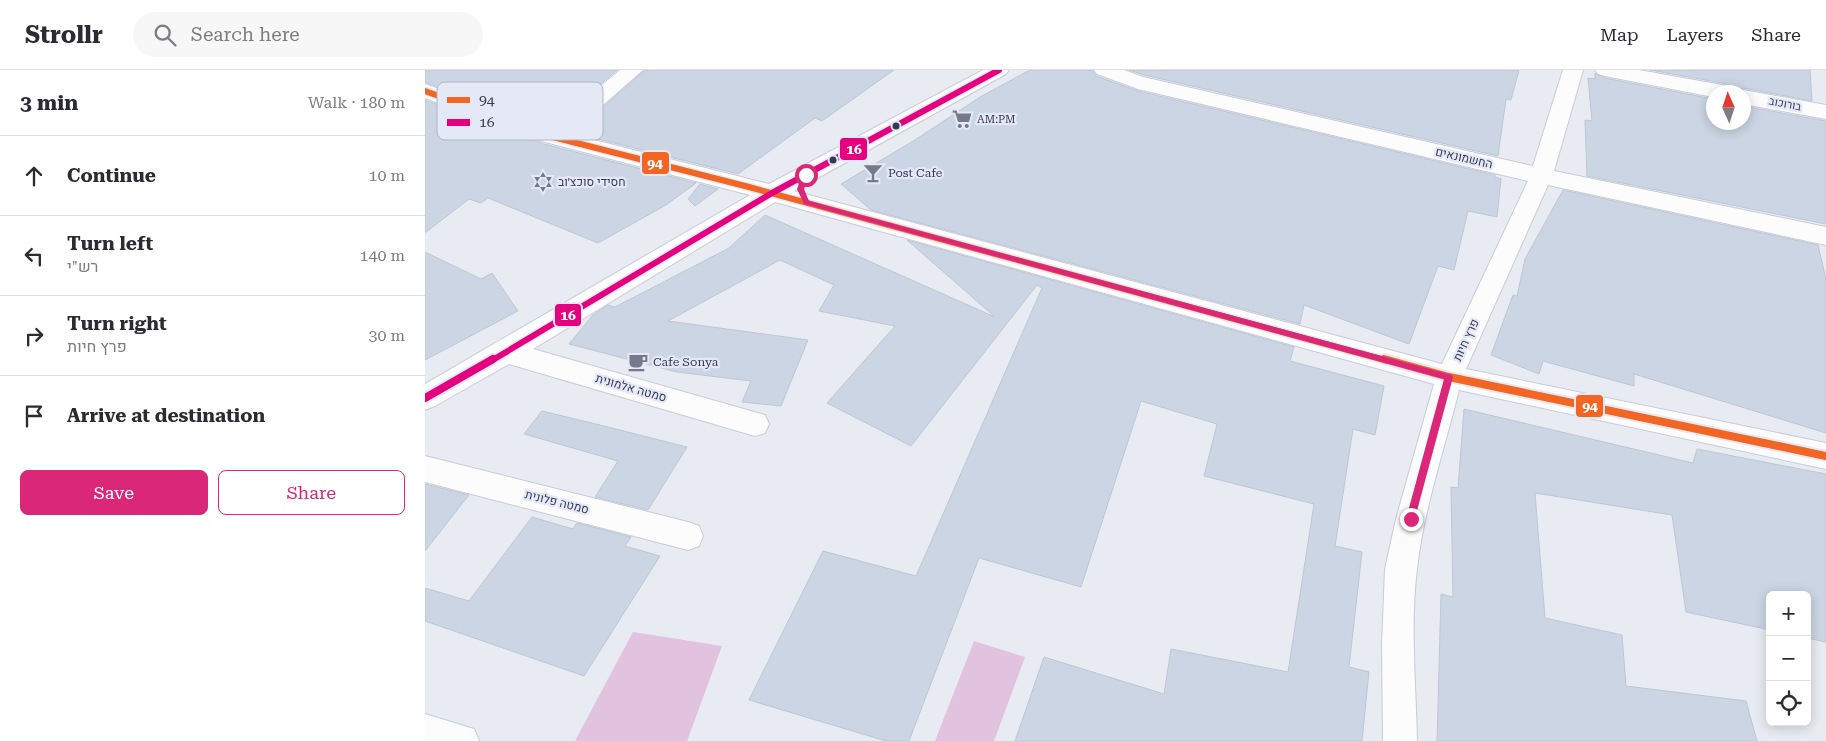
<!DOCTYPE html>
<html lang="en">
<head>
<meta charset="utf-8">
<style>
  body { margin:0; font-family:"Roboto Serif",Heebo,serif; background:#f7f7f7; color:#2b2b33 }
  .controls { position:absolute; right:15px; bottom:15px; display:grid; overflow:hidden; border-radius:8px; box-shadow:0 2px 12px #0003 }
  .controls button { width:45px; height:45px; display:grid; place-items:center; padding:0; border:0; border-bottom:1px solid #e1e1e2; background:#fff; color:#2b2b33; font:25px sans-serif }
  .compass { position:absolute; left:1281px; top:15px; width:45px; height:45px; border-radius:50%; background:#fff; box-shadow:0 2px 12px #0003; rotate:357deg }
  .stop { position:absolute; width:15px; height:15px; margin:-11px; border:4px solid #db2777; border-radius:50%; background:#fff }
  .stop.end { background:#db2777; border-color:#fff; box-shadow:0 1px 5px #0008 }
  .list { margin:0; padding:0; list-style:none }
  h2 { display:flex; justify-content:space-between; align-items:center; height:65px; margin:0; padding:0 20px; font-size:21px }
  h2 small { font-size:16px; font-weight:400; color:#7c7c81 }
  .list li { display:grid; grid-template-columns:32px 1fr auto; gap:15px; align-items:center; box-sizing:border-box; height:80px; padding:0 20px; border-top:1px solid #e1e1e2 }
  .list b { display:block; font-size:19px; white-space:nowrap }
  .list p { margin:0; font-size:16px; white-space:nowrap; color:#7c7c81 }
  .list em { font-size:16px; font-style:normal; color:#7c7c81 }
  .actions { display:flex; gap:10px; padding:15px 20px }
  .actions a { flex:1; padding:11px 0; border:1px solid #db2777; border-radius:8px; text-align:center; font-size:18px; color:#db2777 }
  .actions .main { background:#db2777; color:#fff }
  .icon { flex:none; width:28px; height:28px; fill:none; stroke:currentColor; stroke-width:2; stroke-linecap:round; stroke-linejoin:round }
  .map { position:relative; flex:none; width:1401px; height:671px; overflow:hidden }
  header { display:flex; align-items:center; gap:30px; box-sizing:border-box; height:70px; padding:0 25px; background:#fff; border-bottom:1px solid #e1e1e2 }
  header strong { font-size:24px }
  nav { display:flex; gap:28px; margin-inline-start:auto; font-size:18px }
  .search { width:350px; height:45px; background:#f7f7f7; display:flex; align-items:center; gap:12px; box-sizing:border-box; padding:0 18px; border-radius:28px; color:#7c7c81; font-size:19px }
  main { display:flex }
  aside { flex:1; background:#fff }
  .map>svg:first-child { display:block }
  .green { fill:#e1c2df }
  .building { fill:#cbd5e3; stroke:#bdc7d4 }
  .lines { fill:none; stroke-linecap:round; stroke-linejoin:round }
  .minor-casing { stroke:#c7cbda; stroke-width:2 }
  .minor { fill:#fcfcfd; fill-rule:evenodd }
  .bus-1-far1-casing { stroke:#e5e9f6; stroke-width:9 }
  .bus-1-casing { stroke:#e5e9f6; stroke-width:12 }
  .bus-2-far1-casing { stroke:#e5e9f6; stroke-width:9 }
  .bus-2-casing { stroke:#e5e9f6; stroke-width:12 }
  .bus-1-far1 { stroke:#f26522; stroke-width:6 }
  .bus-1 { stroke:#f26522; stroke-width:8 }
  .bus-2-far1 { stroke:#e5007d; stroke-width:6 }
  .bus-2 { stroke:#e5007d; stroke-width:8 }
  .route { fill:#db2777 }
  .bus-dot { fill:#353b55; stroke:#e5e9f6; stroke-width:2 }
  .labels { text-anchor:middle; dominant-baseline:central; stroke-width:4.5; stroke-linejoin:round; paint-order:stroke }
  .far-street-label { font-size:11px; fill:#353b55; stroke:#e5e9f6 }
  .far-poi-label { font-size:11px; fill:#353b55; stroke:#e5e9f6; text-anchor:start }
  .street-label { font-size:12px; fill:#353b55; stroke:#e5e9f6 }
  .poi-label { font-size:12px; fill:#353b55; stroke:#e5e9f6; text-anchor:start }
  .key { fill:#e5e9f6; stroke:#b0b5c6; stroke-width:1 }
  .key-label { font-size:14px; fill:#353b55 }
  .line-badge { stroke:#e5e9f6; stroke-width:2 }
  .badge-label { font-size:14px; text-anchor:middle; font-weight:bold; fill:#fff }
</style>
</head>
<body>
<header>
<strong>Strollr</strong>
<div class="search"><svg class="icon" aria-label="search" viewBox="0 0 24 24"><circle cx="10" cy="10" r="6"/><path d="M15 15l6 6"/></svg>Search here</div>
<nav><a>Map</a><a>Layers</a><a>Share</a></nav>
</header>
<main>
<aside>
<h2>3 min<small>Walk · 180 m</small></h2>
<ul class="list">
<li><svg class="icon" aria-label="ahead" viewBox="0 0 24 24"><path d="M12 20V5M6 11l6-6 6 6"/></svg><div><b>Continue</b></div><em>10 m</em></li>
<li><svg class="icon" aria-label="left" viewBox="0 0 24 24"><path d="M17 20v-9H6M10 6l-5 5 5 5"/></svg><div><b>Turn left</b><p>רש&quot;י</p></div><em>140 m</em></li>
<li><svg class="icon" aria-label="right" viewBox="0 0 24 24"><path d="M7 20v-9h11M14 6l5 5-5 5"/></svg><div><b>Turn right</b><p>פרץ חיות</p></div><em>30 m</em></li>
<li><svg class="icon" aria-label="arrive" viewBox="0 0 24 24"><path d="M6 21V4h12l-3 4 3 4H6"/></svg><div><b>Arrive at destination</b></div></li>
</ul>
<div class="actions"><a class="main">Save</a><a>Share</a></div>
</aside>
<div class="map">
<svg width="1401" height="671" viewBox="0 0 1401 671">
  <rect width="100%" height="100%" fill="#e9ebf2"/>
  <!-- green -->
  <g class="green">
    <polygon points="208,562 297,576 262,671 150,671"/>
    <polygon points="549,571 600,587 569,671 510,671"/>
  </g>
  <!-- building -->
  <g class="building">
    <polygon points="0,0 192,0 125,56 0,12"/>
    <polygon points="220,0 469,0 397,51 390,48 313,104 149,63"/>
    <polygon points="605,0 667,0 671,6 713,21 1070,105 1070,107 1076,109 1072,147 1043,141 1029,200 1013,196 984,274 879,235 875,254 446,140 416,114 490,70 555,27"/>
    <polygon points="704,0 1094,0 1086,30 1081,29 1073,86 719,5"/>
    <polygon points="1225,0 1385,0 1387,31 1318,18 1309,22 1306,16 1297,13"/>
    <polygon points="1170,3 1180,8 1288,29 1288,52 1318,52 1318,36 1401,51 1401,154 1162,106 1160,50 1167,51 1163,8 1170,9"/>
    <polygon points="0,30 119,74 271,113 241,135 173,173 63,128 56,133 44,129 0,163"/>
    <polygon points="275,114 293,119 270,136 263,129"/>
    <polygon points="1138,120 1393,175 1401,209 1401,363 1209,304 1209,316 1118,291 1114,304 1066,285 1088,225 1092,226 1100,189"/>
    <polygon points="340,145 570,247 482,170 869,277 865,291 959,316 950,365 928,359 910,476 937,482 924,597 944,602 937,671 590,671 619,587 739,624 746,579 863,602 889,434 779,406 792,354 716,331 656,517 554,488 484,671 461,671 324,630 398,481 491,506 617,218 612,215 486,376 402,333 470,256 394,241 409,215 355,190 243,251 383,270 356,336 317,332 326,311 252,302 144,274 168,245 183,235 190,237 304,178"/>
    <polygon points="0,182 56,209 67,203 93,241 0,290"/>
    <polygon points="1039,339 1268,393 1272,379 1401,404 1401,572 1382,568 1382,525 1345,525 1345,560 1261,542 1247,445 1110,423 1120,548 1197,565 1201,616 1321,631 1332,671 1012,671 1016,524 1028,527 1026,417 1033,418"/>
    <polygon points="117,341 175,355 262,377 223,440 170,427 193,391 99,364"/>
    <polygon points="0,414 44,425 0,481"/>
    <polygon points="107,447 148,459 152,453 206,467 200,476 235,486 159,606 0,551 0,518 44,531"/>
  </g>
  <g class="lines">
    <defs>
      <g id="minor">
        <path d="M195,0H218L145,64L344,114L558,0H584L581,4L369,121L1017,294L1103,111L713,19L672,4L669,0H699L718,7L1108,96L1138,0H1158L1129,101L1401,157V175L1123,115L1041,299L1401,373V399L1034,320C1020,377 998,442 992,499C985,555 991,615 992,671H958L957,575L960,499L971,449L1009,314L350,132L108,279L340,345L344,354L340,363L330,366L84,294L10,336L0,340V314L325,125L120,72L0,28V14L125,58Z"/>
        <polygon points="1170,0 1214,0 1297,15 1304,17 1307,22 1288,22 1288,27 1180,6 1173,4"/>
        <polygon points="1318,20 1401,35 1401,49 1318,34 1318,22 1311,22"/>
        <polygon points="0,386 263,452 274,456 278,466 274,476 263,480 0,412"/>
        <polygon points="0,644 49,659 54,671 0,671"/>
      </g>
    </defs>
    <!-- minor casing -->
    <use href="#minor" class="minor-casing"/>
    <!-- minor -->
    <use href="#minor" class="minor"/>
    <defs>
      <polyline id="bus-1-far1" points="0,21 128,67 324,117 963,291"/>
      <polyline id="bus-1" points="959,289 1024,307 1401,386"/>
      <polyline id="bus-2-far1" points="66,291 347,123 574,0"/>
      <polyline id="bus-2" points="0,328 68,289"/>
    </defs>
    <!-- bus-1-far1 casing -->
    <use href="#bus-1-far1" class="bus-1-far1-casing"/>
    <!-- bus-1 casing -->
    <use href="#bus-1" class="bus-1-casing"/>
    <!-- bus-2-far1 casing -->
    <use href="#bus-2-far1" class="bus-2-far1-casing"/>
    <!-- bus-2 casing -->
    <use href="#bus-2" class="bus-2-casing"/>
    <!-- bus-1-far1 -->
    <use href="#bus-1-far1" class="bus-1-far1"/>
    <!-- bus-1 -->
    <use href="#bus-1" class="bus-1"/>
    <!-- bus-2-far1 -->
    <use href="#bus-2-far1" class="bus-2-far1"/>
    <!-- bus-2 -->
    <use href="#bus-2" class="bus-2"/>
  </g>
  <!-- route -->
  <polygon class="route" points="381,103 384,105 379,119 384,131 1027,305 1028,307 989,452 982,452 981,449 1019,309 379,134 372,119 377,105"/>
  <!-- icons -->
  <defs>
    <symbol id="supermarket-bare" viewBox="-9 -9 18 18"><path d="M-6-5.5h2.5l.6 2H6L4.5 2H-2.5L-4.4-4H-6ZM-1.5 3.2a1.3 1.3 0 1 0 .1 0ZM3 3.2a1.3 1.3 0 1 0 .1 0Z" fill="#74798c" stroke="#e5e9f6" stroke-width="2.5" paint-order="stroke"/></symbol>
    <symbol id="bar-bare" viewBox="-9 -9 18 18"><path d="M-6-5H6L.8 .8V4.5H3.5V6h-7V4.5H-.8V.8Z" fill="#74798c" stroke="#e5e9f6" stroke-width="2.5" paint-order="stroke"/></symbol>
    <symbol id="synagogue-bare" viewBox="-9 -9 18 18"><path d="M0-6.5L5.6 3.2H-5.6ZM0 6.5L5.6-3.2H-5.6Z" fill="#74798c" stroke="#e5e9f6" stroke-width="2.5" paint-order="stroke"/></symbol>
    <symbol id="cafe-bare" viewBox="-9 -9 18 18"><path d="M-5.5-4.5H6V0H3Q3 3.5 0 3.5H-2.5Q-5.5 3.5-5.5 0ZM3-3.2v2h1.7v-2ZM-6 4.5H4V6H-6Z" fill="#74798c" stroke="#e5e9f6" stroke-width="2.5" paint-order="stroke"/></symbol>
  </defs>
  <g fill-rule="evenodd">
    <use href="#supermarket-bare" x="523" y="35" width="28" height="28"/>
    <use href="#bar-bare" x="434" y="89" width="28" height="28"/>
    <use href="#synagogue-bare" x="104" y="98" width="28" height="28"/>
    <use href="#cafe-bare" x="199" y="278" width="28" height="28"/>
  </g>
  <!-- markers -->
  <g class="bus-dot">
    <circle cx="471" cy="56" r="4.5"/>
    <circle cx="408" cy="90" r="4.5"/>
  </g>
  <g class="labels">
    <!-- far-street labels -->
    <g class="far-street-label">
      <text transform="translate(1360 34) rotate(11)">בורוכוב</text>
    </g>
    <!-- far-poi labels -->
    <g class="far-poi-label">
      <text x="552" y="49">AM:PM</text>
    </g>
    <!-- street labels -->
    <g class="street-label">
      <text transform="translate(1039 88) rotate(13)">החשמונאים</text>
      <text transform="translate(1041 270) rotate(-65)">פרץ חיות</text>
      <text transform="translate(206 318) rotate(16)">סמטה אלמונית</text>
      <text transform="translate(132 432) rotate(14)">סמטה פלונית</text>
    </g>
    <!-- poi labels -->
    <g class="poi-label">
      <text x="463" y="103">Post Cafe</text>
      <text x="133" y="112">חסידי סוכצ׳וב</text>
      <text x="228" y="292">Cafe Sonya</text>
    </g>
  </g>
  <!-- legend -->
  <rect x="12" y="12" width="166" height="58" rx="8" class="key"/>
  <rect x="22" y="27" width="23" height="6" fill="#f26522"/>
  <rect x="22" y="49" width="23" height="7" fill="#e5007d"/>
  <g class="key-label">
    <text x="54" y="35">94</text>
    <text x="54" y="57">16</text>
  </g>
  <g class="line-badge">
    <rect x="414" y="67" width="29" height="24" rx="5" fill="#e5007d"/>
    <rect x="216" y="81" width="29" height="24" rx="5" fill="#f26522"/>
    <rect x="129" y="233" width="28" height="24" rx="5" fill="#e5007d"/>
    <rect x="1150" y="324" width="29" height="24" rx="5" fill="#f26522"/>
  </g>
  <g class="badge-label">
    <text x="429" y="84">16</text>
    <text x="230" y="98">94</text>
    <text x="143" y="250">16</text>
    <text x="1165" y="341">94</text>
  </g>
</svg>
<div class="controls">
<button>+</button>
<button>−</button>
<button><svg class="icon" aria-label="locate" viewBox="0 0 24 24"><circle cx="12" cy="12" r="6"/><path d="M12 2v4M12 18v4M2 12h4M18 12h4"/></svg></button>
</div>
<svg class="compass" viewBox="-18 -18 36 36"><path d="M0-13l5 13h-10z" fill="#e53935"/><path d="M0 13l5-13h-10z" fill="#7c7c81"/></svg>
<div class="stop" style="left:381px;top:105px"></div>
<div class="stop end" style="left:986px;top:449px"></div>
</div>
</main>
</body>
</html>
